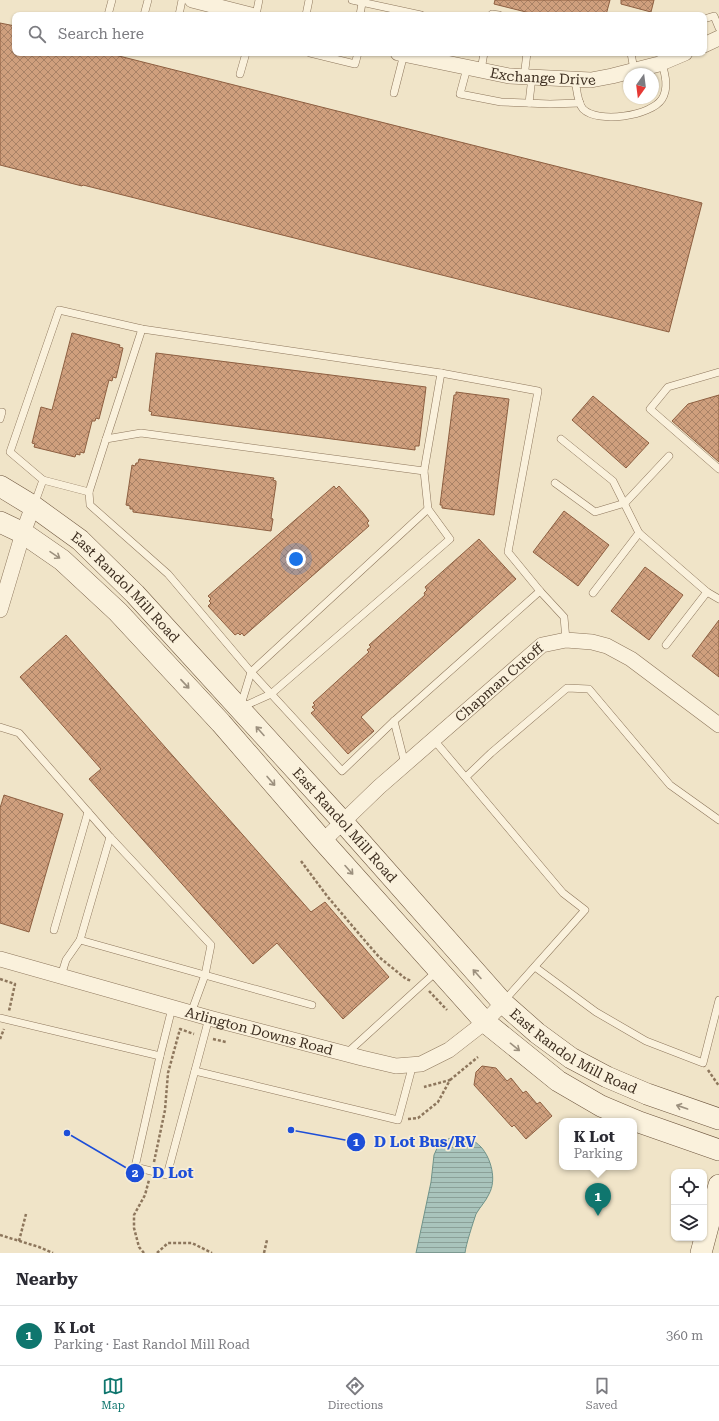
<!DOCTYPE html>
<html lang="en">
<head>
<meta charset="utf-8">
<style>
  body { margin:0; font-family:"Roboto Serif",serif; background:#f2f2f3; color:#2b2b33 }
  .controls { position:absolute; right:12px; bottom:12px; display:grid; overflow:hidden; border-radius:8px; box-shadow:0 1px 3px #0004 }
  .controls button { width:36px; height:36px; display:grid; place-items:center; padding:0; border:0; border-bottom:1px solid #e1e1e2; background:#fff; color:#2b2b33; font:20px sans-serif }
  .compass { position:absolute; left:623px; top:68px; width:36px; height:36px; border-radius:50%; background:#fff; box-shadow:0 1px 3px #0004; rotate:194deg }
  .you { position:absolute; left:296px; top:559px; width:14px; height:14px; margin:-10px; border:3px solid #fff; border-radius:50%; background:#1a73e8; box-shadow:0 0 0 6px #1a73e833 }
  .badge { display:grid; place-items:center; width:26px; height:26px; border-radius:50%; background:#0f766e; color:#fff; font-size:13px; font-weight:700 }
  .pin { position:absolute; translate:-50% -33px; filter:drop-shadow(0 1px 2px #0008) }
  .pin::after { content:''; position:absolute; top:21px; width:14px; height:12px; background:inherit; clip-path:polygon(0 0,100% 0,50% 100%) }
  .popup { position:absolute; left:559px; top:1118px; width:78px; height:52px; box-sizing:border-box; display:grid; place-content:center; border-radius:8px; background:#fff; filter:drop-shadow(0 1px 3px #0005); font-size:13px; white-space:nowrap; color:#7c7c81 }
  .popup b { font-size:15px; color:#2b2b33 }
  .popup::after { content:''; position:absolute; left:50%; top:100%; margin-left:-8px; border:8px solid transparent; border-top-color:#fff }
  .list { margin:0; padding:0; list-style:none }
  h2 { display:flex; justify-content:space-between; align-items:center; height:52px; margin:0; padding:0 16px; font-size:17px }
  h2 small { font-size:13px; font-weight:400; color:#7c7c81 }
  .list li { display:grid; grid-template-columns:26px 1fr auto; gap:12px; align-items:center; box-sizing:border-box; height:60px; padding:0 16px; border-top:1px solid #e1e1e2 }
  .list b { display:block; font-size:15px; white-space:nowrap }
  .list p { margin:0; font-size:13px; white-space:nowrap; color:#7c7c81 }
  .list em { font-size:13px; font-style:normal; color:#7c7c81 }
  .icon { flex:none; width:22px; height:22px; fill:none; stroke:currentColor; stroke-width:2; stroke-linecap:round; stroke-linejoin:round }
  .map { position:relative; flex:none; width:719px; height:1253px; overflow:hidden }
  .search { position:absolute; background:#fff; box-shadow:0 1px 3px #0004; left:12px; right:12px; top:12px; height:44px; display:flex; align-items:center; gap:10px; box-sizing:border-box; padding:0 14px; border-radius:8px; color:#7c7c81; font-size:15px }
  .sheet { height:112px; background:#fff }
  nav { display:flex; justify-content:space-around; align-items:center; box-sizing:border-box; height:56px; border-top:1px solid #e1e1e2; background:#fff; font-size:11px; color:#7c7c81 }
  nav a { display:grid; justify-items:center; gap:2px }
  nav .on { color:#0f766e }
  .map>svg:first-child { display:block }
  .water { fill:url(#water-rules); stroke:#6f938a }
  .building { fill:url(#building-cross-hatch); stroke:#8d5f41 }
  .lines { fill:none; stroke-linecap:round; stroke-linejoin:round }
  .service-casing { stroke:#8d765c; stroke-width:8 }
  .minor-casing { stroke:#8d765c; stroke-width:16 }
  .secondary-casing { stroke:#6f573f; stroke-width:22 }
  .path { stroke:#8d765c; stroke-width:2.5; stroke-dasharray:3 2; stroke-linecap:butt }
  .service { stroke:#faf1dc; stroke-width:7 }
  .minor { stroke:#faf1dc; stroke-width:15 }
  .secondary { stroke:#faf1dc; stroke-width:21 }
  .oneway { stroke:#9c907e }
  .labels { text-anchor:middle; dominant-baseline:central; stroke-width:3.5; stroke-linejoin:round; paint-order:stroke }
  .street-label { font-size:14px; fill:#3d2e20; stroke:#f7eed8 }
  .leader { fill:none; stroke:#1d4ed8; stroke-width:1.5 }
  .callout-dot { fill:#1d4ed8; stroke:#f7eed8; stroke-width:1.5 }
  .mark-label { font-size:12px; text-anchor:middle; font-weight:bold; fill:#fff }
  .callout-label { font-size:15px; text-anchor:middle; font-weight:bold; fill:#1d4ed8; stroke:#f7eed8; stroke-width:3.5; stroke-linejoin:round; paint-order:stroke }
</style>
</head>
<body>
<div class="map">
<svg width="719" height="1253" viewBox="0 0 719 1253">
  <defs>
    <pattern id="water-rules" width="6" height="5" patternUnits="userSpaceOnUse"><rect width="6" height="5" fill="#a9c4bc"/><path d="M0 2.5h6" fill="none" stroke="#8ba098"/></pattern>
    <pattern id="building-cross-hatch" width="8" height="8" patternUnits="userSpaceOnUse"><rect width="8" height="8" fill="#cf9f7d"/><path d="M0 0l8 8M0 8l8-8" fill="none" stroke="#a98266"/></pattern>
  </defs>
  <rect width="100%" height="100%" fill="#f0e4c8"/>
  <!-- water -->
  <path class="water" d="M457,1135C466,1135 475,1141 481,1147C491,1158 497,1180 489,1194C486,1201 480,1207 476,1214C473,1223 466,1244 465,1253H416L431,1182L434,1155L438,1146L444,1141Z"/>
  <!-- building -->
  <g class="building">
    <polygon points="495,0 610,0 606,15 538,15 494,4"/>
    <polygon points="621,0 654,0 651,12 621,4"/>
    <polygon points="0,23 15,26 15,53 116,53 115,55 702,203 669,332 83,185 82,186 0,165"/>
    <polygon points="72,333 120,345 119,347 123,348 116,378 113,377 112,381 109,380 99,419 96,418 95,421 92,421 84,453 80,452 80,455 76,454 75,457 34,447 35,444 32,443 41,407 52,410"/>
    <polygon points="156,353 426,387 419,446 415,446 415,450 151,415 152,412 149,411"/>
    <polygon points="456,392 509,399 494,515 442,508 442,505 440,505 454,395 456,395"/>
    <polygon points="719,395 719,462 672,421 688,404"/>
    <polygon points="593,396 649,443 626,468 572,420"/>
    <polygon points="139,459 274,478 273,480 276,481 276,484 271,518 273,519 271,531 133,512 133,509 130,509 130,506 126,505 132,465 135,466 136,463 138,463"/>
    <polygon points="334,486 336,489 339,486 363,513 369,521 367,523 369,526 244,636 242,633 240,635 238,633 235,635 208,606 211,603 209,601 211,599 208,596"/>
    <polygon points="564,511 609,545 578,586 533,552"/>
    <polygon points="479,539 516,579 361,717 374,731 348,754 311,713 315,710 312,707 315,705 313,703 369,652 367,650 371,647 369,645 425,595 424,593 427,590 425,587"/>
    <polygon points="645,567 683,595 649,640 611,611"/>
    <polygon points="719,620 719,677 692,656"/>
    <polygon points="66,635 311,912 325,902 389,977 343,1019 277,943 253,964 89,779 101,769 20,677"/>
    <polygon points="4,795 63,814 29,932 0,923 0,808"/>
    <polygon points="482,1066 496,1068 507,1081 511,1078 523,1093 526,1091 537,1104 540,1102 552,1116 526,1139 514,1125 512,1127 474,1085 476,1072"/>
  </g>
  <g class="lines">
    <defs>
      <g id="service">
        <polyline points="352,0 421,15"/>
        <polyline points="108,15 112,0"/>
        <polyline points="144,15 148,0"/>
        <polyline points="179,15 182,0"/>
        <polyline points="256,15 259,0"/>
        <polyline points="306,15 309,0"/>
        <polyline points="360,15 362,3"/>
        <polyline points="491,15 492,14 499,15"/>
        <polyline points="704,19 714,16 719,28"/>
        <polyline points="310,53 355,64 358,53"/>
        <polyline points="631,53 634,70"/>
        <polyline points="467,68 460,94 501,102 550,104 580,103"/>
        <polyline points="481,70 484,53"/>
        <polyline points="240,74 246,53"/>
        <polyline points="524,77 527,53"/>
        <path d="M575,80C577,89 577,102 583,109C598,124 651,116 662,99C669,88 665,74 662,63"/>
        <polyline points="394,93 404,54"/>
        <polyline points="529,103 532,77"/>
        <polyline points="719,372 668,387 650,409 719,469"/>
        <polyline points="0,412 2,412 0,419"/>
        <polyline points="106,439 142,329"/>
        <polyline points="561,439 613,481 639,533 707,592 719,599"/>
        <polyline points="43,480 10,452 59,310 142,329 441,373"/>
        <polyline points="555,483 595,512 625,503 669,456"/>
        <polyline points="89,492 90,505 168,574 251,672 342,771 394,721"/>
        <polyline points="34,505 43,480 89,492 106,439 141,433 424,471 428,509"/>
        <polygon points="428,509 450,539 271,694 240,708 251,672"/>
        <polyline points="540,591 564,617 566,640"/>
        <polyline points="593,593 639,533"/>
        <polyline points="666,645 707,592"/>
        <polyline points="0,727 19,733 110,837 211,945 205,975 191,1013"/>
        <polyline points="434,740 563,893 585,910 504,1001"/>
        <polyline points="405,764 394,721 540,591 508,552 538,391 441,373 424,471"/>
        <polyline points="466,777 491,753 567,688 589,689 670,785 719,820"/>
        <polyline points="54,930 88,812"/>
        <polyline points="80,940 312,1005"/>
        <polyline points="535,967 596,1012 646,1041 703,1063 719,1000"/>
        <polyline points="61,976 66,960 80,940 110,837"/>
        <polyline points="0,1018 160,1056 172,1008"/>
        <polyline points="347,1053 437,971"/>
        <polyline points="160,1056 135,1167 167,1175 209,1018"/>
        <polyline points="195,1071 398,1120 413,1064"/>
      </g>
      <g id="minor">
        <polyline points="192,0 251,15"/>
        <polyline points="704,45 719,38"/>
        <path id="s1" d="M398,53L509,76L591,80L612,76L659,64L685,53"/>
        <polyline points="0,610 23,533 33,506"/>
        <path id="s2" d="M323,841L379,787L542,645L566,640L592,642L607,646L631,659L719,725"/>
        <path id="s3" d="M0,959L209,1018L362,1058L396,1066L421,1064L449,1050L485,1022L503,1003"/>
      </g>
      <g id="secondary">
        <path id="s4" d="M0,486L33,506L80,540L135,594L343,822L503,1003L537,1033L571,1058L607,1077L647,1094L719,1119"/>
        <polyline points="0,522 23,533 62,560 118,612 221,723 323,841 485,1022 558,1081 601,1106 639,1122 719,1150"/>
        <polyline points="701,1253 719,1185"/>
      </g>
    </defs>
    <!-- service casing -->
    <use href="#service" class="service-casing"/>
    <!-- minor casing -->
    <use href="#minor" class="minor-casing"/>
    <!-- secondary casing -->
    <use href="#secondary" class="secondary-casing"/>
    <!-- path -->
    <g class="path">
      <polyline points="301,861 327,896 360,935 379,957 406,979 412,981"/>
      <polyline points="0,979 15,984 9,1011"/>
      <polyline points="429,991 447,1010"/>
      <polyline points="0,1039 4,1029"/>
      <polyline points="213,1039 226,1042"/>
      <polyline points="708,1070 719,1086"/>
      <polyline points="450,1080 478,1057"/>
      <polyline points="408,1119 418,1118 438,1102 450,1080 424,1087"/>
      <polyline points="154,1162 165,1110 168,1073 180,1029 194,1034"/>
      <polyline points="0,1235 39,1247 53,1253"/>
      <polyline points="19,1241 26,1214"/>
      <polyline points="144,1253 139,1247 134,1228 134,1215 145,1195 149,1180"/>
      <polyline points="157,1253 168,1243 192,1243 212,1253"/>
      <polyline points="264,1253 267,1240"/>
    </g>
    <!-- service -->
    <use href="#service" class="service"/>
    <!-- minor -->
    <use href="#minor" class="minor"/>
    <!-- secondary -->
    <use href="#secondary" class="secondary"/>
  </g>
  <!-- one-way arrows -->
  <defs><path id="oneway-shaft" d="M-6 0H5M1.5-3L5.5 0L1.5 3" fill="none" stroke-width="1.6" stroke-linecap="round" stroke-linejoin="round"/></defs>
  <g class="oneway">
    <use href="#oneway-shaft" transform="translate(55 555) rotate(34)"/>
    <use href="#oneway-shaft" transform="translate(185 684) rotate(47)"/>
    <use href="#oneway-shaft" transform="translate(260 731) rotate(-132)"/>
    <use href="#oneway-shaft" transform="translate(271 781) rotate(49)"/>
    <use href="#oneway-shaft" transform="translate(349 870) rotate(48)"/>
    <use href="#oneway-shaft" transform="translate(477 974) rotate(-132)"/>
    <use href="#oneway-shaft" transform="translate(515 1047) rotate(39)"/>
    <use href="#oneway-shaft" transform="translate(682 1107) rotate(-161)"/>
  </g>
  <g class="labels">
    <!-- street labels -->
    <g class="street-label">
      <text stroke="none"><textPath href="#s1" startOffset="147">Exchange Drive</textPath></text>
      <text stroke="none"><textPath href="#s4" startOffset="162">East Randol Mill Road</textPath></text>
      <text stroke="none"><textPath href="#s2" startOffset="237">Chapman Cutoff</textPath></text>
      <text stroke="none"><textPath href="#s4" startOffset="486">East Randol Mill Road</textPath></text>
      <text stroke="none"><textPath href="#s3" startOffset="269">Arlington Downs Road</textPath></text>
      <text stroke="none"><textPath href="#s4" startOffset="810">East Randol Mill Road</textPath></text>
    </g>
  </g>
  <!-- callouts -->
  <path class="leader" d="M291 1130L356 1142M67 1133L135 1173"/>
  <g class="callout-dot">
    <circle cx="291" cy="1130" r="4"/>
    <circle cx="67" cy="1133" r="4"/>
    <circle cx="356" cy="1142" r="10"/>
    <circle cx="135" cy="1173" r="10"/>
  </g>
  <g class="mark-label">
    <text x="356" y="1146">1</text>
    <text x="135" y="1177">2</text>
  </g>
  <g class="callout-label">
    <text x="425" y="1147">D Lot Bus/RV</text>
    <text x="173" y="1178">D Lot</text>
  </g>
</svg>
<div class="controls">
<button><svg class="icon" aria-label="locate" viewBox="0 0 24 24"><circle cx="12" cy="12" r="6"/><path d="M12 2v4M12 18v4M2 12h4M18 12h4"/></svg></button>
<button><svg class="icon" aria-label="layers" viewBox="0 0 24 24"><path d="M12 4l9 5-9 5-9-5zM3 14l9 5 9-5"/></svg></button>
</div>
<svg class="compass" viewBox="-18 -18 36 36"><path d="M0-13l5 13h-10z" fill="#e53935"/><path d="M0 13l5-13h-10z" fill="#7c7c81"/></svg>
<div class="you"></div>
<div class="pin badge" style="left:598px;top:1216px">1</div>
<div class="popup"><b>K Lot</b>Parking</div>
<div class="search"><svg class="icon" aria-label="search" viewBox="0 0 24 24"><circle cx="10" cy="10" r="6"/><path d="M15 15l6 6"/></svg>Search here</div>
</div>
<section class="sheet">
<h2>Nearby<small></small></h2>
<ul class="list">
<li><span class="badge">1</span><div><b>K Lot</b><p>Parking · East Randol Mill Road</p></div><em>360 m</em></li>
</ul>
</section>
<nav>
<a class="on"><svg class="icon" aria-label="map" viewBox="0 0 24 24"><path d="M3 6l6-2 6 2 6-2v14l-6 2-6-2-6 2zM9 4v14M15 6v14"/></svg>Map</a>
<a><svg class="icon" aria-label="directions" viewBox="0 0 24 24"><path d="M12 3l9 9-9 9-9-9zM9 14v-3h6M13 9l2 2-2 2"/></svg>Directions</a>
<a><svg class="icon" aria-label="saved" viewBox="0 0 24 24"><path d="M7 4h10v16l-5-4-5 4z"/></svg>Saved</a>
</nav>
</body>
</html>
